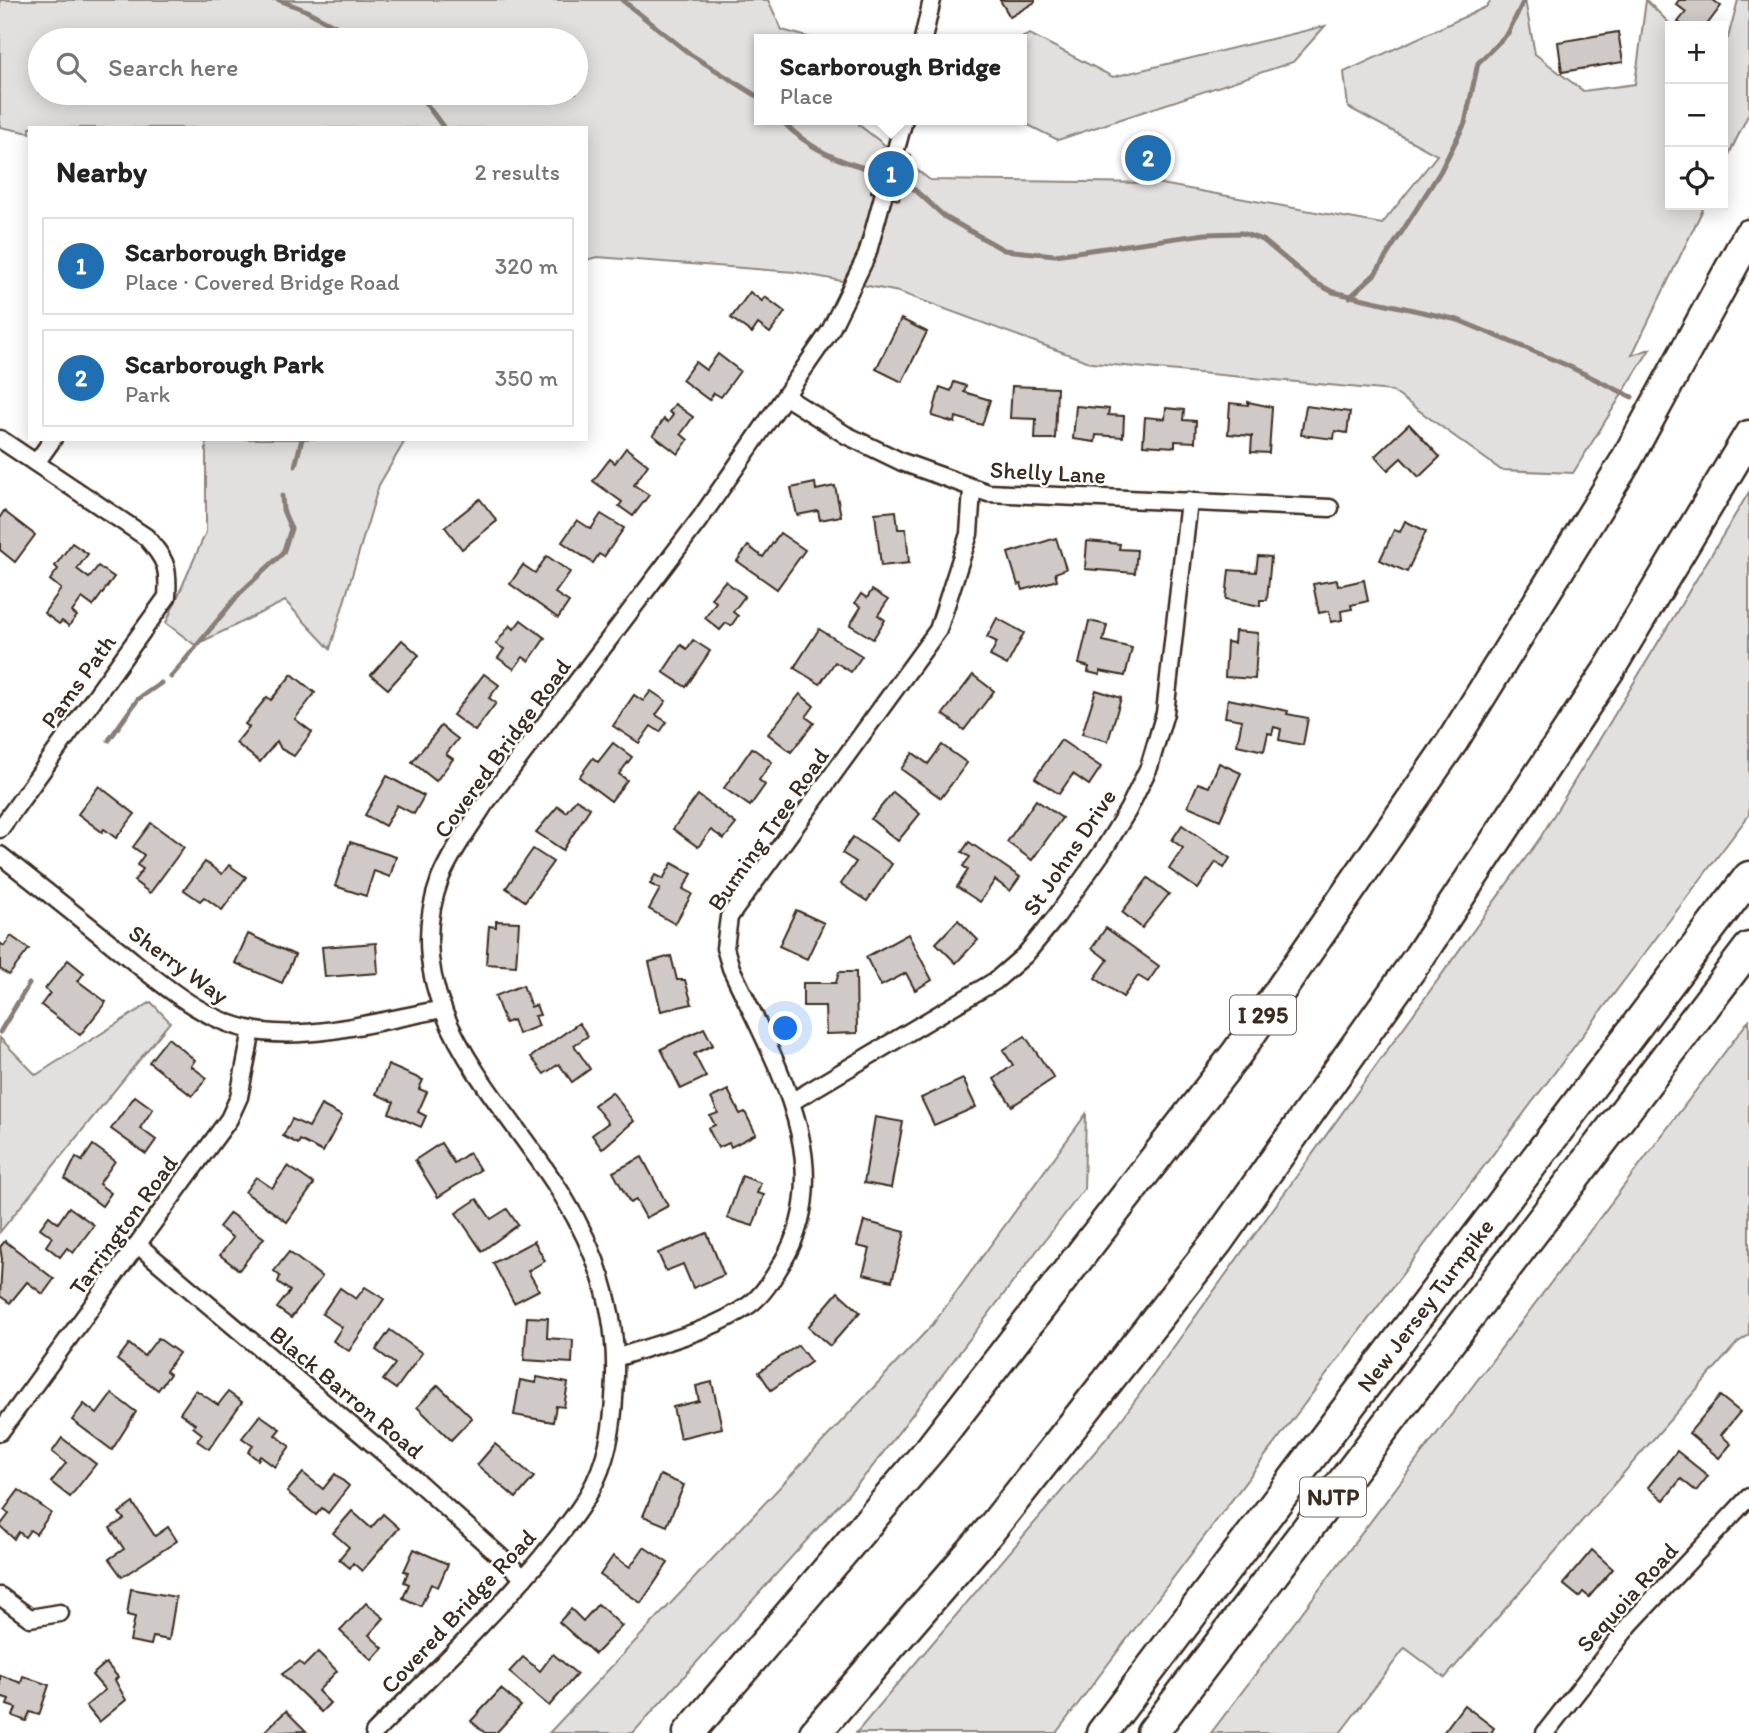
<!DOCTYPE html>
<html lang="en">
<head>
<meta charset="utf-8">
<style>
  body { margin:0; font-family:Itim,sans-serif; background:#f2f2f2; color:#222 }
  .controls { position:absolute; right:21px; top:21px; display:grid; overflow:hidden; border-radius:0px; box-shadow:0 4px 18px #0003 }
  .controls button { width:63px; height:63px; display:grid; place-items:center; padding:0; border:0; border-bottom:2px solid #e0e0e0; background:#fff; color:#222; font:35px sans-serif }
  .you { position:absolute; left:786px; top:1029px; width:24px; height:24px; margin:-18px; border:5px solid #fff; border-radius:50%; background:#1a73e8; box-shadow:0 0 0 10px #1a73e833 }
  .badge { display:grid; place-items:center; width:46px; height:46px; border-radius:50%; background:#1f6fb2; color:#fff; font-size:23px; font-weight:700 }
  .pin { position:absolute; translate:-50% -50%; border:4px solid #fff; box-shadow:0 2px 7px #0006 }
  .popup { position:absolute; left:754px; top:34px; width:273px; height:91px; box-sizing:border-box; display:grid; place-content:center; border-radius:0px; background:#fff; filter:drop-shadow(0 2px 5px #0005); font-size:23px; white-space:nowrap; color:#767676 }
  .popup b { font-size:26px; color:#222 }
  .popup::after { content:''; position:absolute; left:50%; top:100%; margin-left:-14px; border:14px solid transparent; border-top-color:#fff }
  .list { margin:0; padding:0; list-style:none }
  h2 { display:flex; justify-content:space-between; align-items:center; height:91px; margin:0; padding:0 28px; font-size:30px }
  h2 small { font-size:23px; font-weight:400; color:#767676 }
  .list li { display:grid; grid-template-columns:46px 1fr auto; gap:21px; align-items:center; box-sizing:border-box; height:98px; margin:0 14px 14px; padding:0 14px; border:2px solid #e0e0e0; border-radius:0px }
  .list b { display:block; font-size:26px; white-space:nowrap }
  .list p { margin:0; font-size:23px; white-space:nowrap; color:#767676 }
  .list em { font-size:23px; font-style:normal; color:#767676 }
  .icon { flex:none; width:38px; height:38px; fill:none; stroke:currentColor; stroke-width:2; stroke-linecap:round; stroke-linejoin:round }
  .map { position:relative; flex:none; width:1749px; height:1733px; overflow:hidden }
  .search { position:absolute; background:#fff; box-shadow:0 4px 18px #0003; left:28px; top:28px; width:560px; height:77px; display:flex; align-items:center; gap:18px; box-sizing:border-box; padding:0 24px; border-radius:38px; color:#767676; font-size:26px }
  .panel { position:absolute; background:#fff; box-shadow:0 4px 18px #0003; left:28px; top:126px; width:560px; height:315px; border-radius:0px }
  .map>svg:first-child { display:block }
  .green { fill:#e2e0de; stroke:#8e857e; stroke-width:2; fill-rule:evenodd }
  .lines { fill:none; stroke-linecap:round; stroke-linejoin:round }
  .stream { stroke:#887e77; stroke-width:5 }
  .building { fill:#cfcac7; stroke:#3b2a1e; stroke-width:2 }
  .minor-casing { stroke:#3b2a1e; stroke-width:21 }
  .motorway-casing { stroke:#3b2a1e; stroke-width:35 }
  .minor { stroke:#fff; stroke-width:16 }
  .motorway { stroke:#fff; stroke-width:30 }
  .labels { text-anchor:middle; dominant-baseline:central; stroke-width:5; stroke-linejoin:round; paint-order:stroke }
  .shield { fill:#fff; stroke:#766a62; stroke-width:2 }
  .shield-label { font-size:23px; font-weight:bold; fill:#3b2a1e }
  .street-label { font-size:24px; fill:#3b2a1e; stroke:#fff }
</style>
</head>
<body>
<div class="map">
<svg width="1749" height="1733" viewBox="0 0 1749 1733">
  <rect width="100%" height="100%" fill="#fff"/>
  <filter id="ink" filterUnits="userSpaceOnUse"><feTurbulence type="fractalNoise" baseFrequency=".0143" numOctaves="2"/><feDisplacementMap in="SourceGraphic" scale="14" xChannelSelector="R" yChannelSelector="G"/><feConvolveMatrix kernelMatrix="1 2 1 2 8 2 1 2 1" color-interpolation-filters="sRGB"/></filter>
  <g filter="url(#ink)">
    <!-- green -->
    <g class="green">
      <path d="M0,0H768L782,30L815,39H760V120H860L859,125L930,180L1156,183L1382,224L1437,155L1348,107L1344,72L1486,7L1491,0H1525L1535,54L1583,91L1635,84L1646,0L1672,26L1670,205H1705L1632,355L1650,349L1573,473L1501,470L1392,391L1092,363L899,292L795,272L597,257L586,260V128H30V133L0,127ZM40,40H576V93H40Z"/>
      <polygon points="1738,0 1749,0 1749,113 1723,167 1723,42 1728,38"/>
      <polygon points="1325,26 1293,62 1058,140 1018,120 1022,120 1022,39 1019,39 1030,34 1113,77"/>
      <polygon points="206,439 406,439 379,485 330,649 285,601 195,645 166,623 206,532"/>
      <polygon points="1749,492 1749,815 1056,1733 856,1733 1116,1427 1540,838"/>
      <polygon points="151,1002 170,1022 0,1232 0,1038 36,1075"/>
      <polygon points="1749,1020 1749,1335 1737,1343 1445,1678 1405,1648 1340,1733 1211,1733"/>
      <polygon points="1086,1114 1084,1189 869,1471 633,1733 549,1733 933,1324"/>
    </g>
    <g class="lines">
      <!-- stream -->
      <g class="stream">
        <polyline points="279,0 305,10 362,40"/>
        <polyline points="622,0 690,54 760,98"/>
        <polyline points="418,93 444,128"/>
        <path d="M781,120C809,149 837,161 876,171"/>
        <polyline points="904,180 945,217 1004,250 1055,255 1205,234 1242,233 1263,240 1312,281 1333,292 1458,320 1564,364 1632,397"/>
        <polyline points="1350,297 1375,274 1440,172 1465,123 1478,63 1508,33 1524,0"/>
        <polyline points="295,466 302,439"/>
        <polyline points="171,677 240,593 283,553 291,529 283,510 282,496"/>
        <polyline points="109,740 138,699 161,683"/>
        <polyline points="0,1032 29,984"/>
      </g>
    </g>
    <!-- building -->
    <g class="building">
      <polygon points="1000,0 1035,0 1035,2 1010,17"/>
      <polygon points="1679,0 1713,0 1721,6 1706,26 1684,26 1678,22 1686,12 1676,4"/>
      <polygon points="1618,32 1623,62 1562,72 1558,42"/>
      <polygon points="883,148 911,155 899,200 871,192"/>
      <polygon points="750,292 762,301 765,297 785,312 770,333 758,324 752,333 731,318"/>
      <polygon points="901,319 927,332 902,382 876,369"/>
      <polygon points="718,354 740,371 721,397 714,393 709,400 682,380 695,362 706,370"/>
      <polygon points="954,382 966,386 964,392 990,400 982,425 956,417 955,423 932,416 940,387 951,391"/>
      <polygon points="1012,386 1057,388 1055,439 1035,439 1036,419 1010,418"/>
      <polygon points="1248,402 1272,407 1269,453 1251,452 1252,436 1228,434 1230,403 1248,405"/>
      <polygon points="675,404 693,417 681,434 688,440 678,454 653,435 664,419 668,422 673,415 669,412"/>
      <polygon points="1076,406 1109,409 1108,415 1124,416 1123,437 1096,435 1095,442 1073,439"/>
      <polygon points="1306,406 1350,412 1347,433 1335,431 1334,439 1301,435"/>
      <polygon points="1166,408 1184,410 1183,420 1196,421 1195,442 1175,441 1175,447 1143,445 1145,417 1165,419"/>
      <polygon points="1409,424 1440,457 1419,477 1401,458 1388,470 1375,456"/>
      <polygon points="626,448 648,465 634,485 649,495 633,516 619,506 622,502 593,481 610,459 615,463"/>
      <polygon points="815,483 816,490 835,486 841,516 820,520 818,511 797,515 791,488"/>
      <polygon points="480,499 497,521 462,549 445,527"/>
      <polygon points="4,511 35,535 15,562 0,550 0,517"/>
      <polygon points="896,511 898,529 906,529 909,563 881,566 875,513"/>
      <polygon points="601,514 624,528 604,557 599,554 593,563 562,542 577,520 591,529"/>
      <polygon points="1405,521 1426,531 1407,572 1380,560 1394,530 1400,532"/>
      <polygon points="780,533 805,550 777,589 737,561 748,546 763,557"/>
      <polygon points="1056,538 1066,569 1055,573 1057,580 1023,590 1021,584 1018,585 1008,553"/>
      <polygon points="1087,541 1120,544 1119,549 1137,550 1135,573 1085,569"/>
      <polygon points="72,543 88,554 77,569 89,578 98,566 114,577 93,606 82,598 72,612 77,616 69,626 62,621 59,624 44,613 61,589 50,580 58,569 55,566"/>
      <polygon points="547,556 570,572 555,593 569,602 558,618 510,584 523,565 535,573"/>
      <polygon points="1258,556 1271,557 1267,600 1260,600 1260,606 1226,599 1229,570 1256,572"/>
      <polygon points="1337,580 1338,586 1364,580 1368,601 1351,605 1352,609 1341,611 1342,620 1331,622 1329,611 1319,613 1313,584"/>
      <polygon points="725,581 745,596 733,612 738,616 731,626 726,623 720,630 705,618 716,602 711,598"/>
      <polygon points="872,590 888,600 878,615 885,620 873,639 850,625 861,607 855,603 861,594 867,598"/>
      <polygon points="997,618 1024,633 1007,665 990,656 997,642 987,637"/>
      <polygon points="521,620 545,638 529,661 523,657 514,669 498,658 504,649 496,644 510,625 514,629"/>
      <polygon points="1089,621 1107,625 1103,641 1132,648 1125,676 1100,671 1100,675 1088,672 1089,667 1079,664"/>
      <polygon points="819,629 862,656 851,672 835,662 820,684 794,668"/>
      <polygon points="1235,631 1258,633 1255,679 1225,677 1227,642 1234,643"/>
      <polygon points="402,640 419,655 388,689 371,675"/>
      <polygon points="693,640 710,651 686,687 663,672 681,645 687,649"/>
      <polygon points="292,674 315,693 295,719 312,732 294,756 281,749 277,741 260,762 236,743 249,727 245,724 267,697 271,700"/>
      <polygon points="484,674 499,685 489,698 496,703 475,731 453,715"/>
      <polygon points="973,675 994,691 964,730 943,714"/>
      <polygon points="1096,690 1121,698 1108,741 1082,734"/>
      <polygon points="651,691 666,701 656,715 667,722 660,732 651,726 639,743 613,726 634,695 643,701"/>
      <polygon points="800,694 814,706 806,717 814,723 791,752 768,734"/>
      <polygon points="1228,699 1288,711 1287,714 1308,718 1303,745 1279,740 1281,729 1274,727 1272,734 1268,733 1264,751 1237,745 1242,720 1225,717"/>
      <polygon points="441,726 458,739 446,754 453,759 436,781 412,762"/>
      <polygon points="1061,740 1101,767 1089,785 1073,774 1059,794 1035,778"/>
      <polygon points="613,743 632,757 619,774 627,780 611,801 579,777 593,758 598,762"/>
      <polygon points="942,745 967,763 941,798 901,769 913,753 928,764"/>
      <polygon points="752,748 772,762 759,780 765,785 750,806 724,788"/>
      <polygon points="1219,763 1241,773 1220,820 1188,806 1198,783 1209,787"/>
      <polygon points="387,776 424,796 414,814 397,805 385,826 365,815"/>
      <polygon points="99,786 135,814 116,838 104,829 102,832 78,814"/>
      <polygon points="893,792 920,814 898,841 871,819"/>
      <polygon points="698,795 736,824 724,839 711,830 698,847 673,829"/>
      <polygon points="576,799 590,808 563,850 536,832 558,806 566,812"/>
      <polygon points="1036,800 1062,818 1032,860 1007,842"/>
      <polygon points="151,823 184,847 150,893 134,881 143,869 137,865 144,855 133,847"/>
      <polygon points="1182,825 1230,858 1224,868 1216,862 1198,889 1169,869 1183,848 1172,840"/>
      <polygon points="853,837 892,864 867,901 841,884 856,862 842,853"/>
      <polygon points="350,842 396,857 390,877 374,871 366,896 335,886"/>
      <polygon points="969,842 1020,877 1010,891 995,880 980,902 957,887 968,870 963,866 970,857 962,852"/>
      <polygon points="533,849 553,862 525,901 506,888"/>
      <polygon points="205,862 222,874 229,865 246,877 222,910 204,897 200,901 184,890"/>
      <polygon points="672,863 692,874 683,889 692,894 675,924 649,909 660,889 650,884 655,875 663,879"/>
      <polygon points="1148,878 1169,894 1142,928 1122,912"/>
      <polygon points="796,910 824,923 807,959 779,946"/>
      <polygon points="958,920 978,940 956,963 936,943"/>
      <polygon points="496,921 519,922 516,966 486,964 489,926 496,927"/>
      <polygon points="1106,928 1159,966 1148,982 1138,976 1123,997 1095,978 1108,960 1092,948"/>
      <polygon points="248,934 295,955 282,983 235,963"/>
      <polygon points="908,934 932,980 915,990 906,973 881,986 866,957"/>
      <polygon points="11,936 29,949 9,975 0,969 0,943 4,946"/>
      <polygon points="376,943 378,973 325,977 322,947"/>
      <polygon points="671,956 677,980 685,980 692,1004 661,1011 649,962"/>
      <polygon points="68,960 84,973 78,981 106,1002 80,1035 41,1005 50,993 45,989"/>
      <polygon points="839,972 856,972 857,1033 826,1034 825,1006 803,1006 803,983 836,983"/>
      <polygon points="523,985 531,1007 536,1005 540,1015 535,1016 539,1026 518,1034 513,1020 505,1023 495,996"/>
      <polygon points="579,1023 588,1036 574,1045 590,1069 572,1082 559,1064 544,1074 531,1057"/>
      <polygon points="704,1028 713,1045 694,1054 706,1077 681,1089 661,1049"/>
      <polygon points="1025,1036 1054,1078 1012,1106 994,1079 1013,1065 1003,1050"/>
      <polygon points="168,1038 195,1060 191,1066 207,1078 192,1096 149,1062"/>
      <polygon points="388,1065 423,1080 419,1089 427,1092 418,1112 426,1116 421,1127 389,1113 394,1102 376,1094"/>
      <polygon points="963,1079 976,1107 934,1125 921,1098"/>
      <polygon points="728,1090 740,1114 745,1112 756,1134 731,1147 729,1143 718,1148 708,1128 715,1125 710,1116 718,1113 711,1098"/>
      <polygon points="612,1092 634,1121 602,1149 592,1135 608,1123 594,1105"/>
      <polygon points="135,1096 153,1109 140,1128 156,1140 146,1154 111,1129"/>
      <polygon points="321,1105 342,1116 323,1152 300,1140 298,1144 283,1136 292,1119 309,1127"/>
      <polygon points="875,1117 903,1122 891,1188 864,1183"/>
      <polygon points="441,1143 454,1163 469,1153 480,1170 438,1197 415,1160"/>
      <polygon points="93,1145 115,1161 99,1184 111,1193 102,1206 65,1179 76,1157 82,1161"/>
      <polygon points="642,1157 668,1206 646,1218 636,1200 630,1203 613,1172"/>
      <polygon points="288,1166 314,1184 287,1222 245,1192 256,1177 272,1188"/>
      <polygon points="742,1176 761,1183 757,1193 764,1195 753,1226 727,1218"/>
      <polygon points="477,1199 491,1219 507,1209 518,1225 482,1251 456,1213"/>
      <polygon points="69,1207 94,1225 73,1253 67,1248 60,1257 46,1246 52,1237 40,1228 49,1216 58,1223"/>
      <polygon points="230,1213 264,1238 239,1270 220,1255 233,1238 219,1227"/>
      <polygon points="864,1221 905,1232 892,1281 863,1274 870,1249 857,1246"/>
      <polygon points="707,1233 724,1275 693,1288 683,1264 666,1271 658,1253"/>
      <polygon points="5,1241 54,1279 43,1294 27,1282 10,1303 0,1296 2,1259 0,1247"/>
      <polygon points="534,1241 545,1261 528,1271 539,1290 514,1303 493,1263"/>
      <polygon points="289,1252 322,1277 291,1318 277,1308 290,1291 278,1282 280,1276 274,1271"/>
      <polygon points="365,1287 384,1299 349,1351 333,1341 342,1327 322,1314 340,1288 356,1299"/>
      <polygon points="838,1292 860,1312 830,1346 808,1327"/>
      <polygon points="527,1317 548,1318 547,1338 573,1340 572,1363 524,1360"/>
      <polygon points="390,1330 422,1353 396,1389 383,1380 395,1364 376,1350"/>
      <polygon points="158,1338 179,1353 166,1371 170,1374 158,1390 117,1360 129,1344 144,1356"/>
      <polygon points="798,1345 811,1362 771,1390 759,1372"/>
      <polygon points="537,1377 568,1383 564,1407 556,1406 553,1422 514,1415 520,1380 536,1383"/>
      <polygon points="712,1382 722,1428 680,1438 673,1407 699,1401 696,1386"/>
      <polygon points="438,1385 472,1418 451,1440 417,1407"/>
      <polygon points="196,1390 218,1405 228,1392 242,1402 209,1449 197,1441 202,1434 193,1427 195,1424 180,1413"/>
      <polygon points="112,1394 136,1412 112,1450 72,1420 84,1404 97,1414"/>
      <polygon points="1720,1396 1740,1412 1721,1435 1731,1444 1719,1458 1689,1433"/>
      <polygon points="260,1415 280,1429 275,1435 290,1446 275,1467 260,1456 258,1460 248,1452 253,1446 242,1438"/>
      <polygon points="62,1438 96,1464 70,1497 51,1482 66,1463 52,1452"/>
      <polygon points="495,1444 534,1477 516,1498 477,1465"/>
      <polygon points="1677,1451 1708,1476 1696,1491 1681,1479 1664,1500 1648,1487"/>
      <polygon points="303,1473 323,1489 335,1474 349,1486 328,1513 322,1508 316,1515 287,1492"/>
      <polygon points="660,1475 684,1485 667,1526 643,1516"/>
      <polygon points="19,1490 51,1513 36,1534 30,1530 25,1537 19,1532 14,1539 0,1526 9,1514 4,1510"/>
      <polygon points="133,1503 155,1536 168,1527 177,1541 122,1577 109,1559 124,1549 110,1528 124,1519 119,1513"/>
      <polygon points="352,1511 371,1528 383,1514 399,1528 362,1571 353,1563 350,1568 339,1559 349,1547 333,1533"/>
      <polygon points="644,1547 668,1563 641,1603 600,1575 613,1556 630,1567"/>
      <polygon points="414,1549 448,1564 438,1587 431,1584 421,1606 403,1598 409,1584 404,1582 408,1572 404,1571"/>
      <polygon points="1592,1550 1613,1569 1589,1597 1583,1592 1579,1597 1563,1584"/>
      <polygon points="131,1589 176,1597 169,1640 153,1637 151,1645 130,1641 135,1617 127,1615"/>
      <polygon points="366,1603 384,1618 369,1635 383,1648 372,1660 340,1631"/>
      <polygon points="598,1604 622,1626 595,1654 559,1622 571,1609 583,1621"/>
      <polygon points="318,1652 337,1671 318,1691 330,1703 321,1712 282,1674 299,1662 304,1666"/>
      <polygon points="553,1654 577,1674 549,1706 509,1672 523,1657 540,1671"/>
      <polygon points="106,1663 118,1677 115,1680 126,1700 99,1722 86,1706 105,1690 92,1675"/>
      <polygon points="0,1675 21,1683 23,1676 49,1685 39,1715 30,1712 26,1721 13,1716 16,1708 7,1705 9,1699 0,1696"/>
      <polygon points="501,1689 521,1706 496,1733 485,1733 471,1721"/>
      <polygon points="1464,1705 1494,1728 1491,1733 1443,1733"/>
      <polygon points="286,1711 306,1731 263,1733"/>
    </g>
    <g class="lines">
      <defs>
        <g id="minor">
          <polyline points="923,39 932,0"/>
          <polyline points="786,397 846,435 902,462 988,493 1330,508"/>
          <path d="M0,439L146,537C166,560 169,567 167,597L0,829"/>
          <polyline points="36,463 53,439"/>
          <path d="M0,855C38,885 76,915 113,945C159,981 203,1024 263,1032C318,1039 388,1019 443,1009"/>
          <polyline points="793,1101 995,981 1025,955 1056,917 1103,851 1128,810 1149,767 1165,713 1189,501"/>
          <polyline points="138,1245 411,1476 524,1578"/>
          <path d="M616,1358C659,1343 711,1332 749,1305C763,1295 773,1278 782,1263C841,1166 773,1059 731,968L725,948L729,917L938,630L969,534L972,490"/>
          <polyline points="0,1432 229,1119 239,1097 252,1030"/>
          <polyline points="0,1596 30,1618 60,1613"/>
          <path d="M374,1733C431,1675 490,1619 542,1557C561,1533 582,1509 595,1482C611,1448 614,1414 615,1377C617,1312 598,1253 564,1198C506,1101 393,1007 440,879C451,852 469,829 484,805L702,516L830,331L867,255L904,120"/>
          <polyline points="1545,1733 1630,1624 1749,1497"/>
        </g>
        <g id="motorway">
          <polyline points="689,1733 932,1447 1237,1053 1452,742 1624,464 1749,235"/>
          <polyline points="815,1733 992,1528 1217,1242 1419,957 1610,668 1749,436"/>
          <polyline points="1102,1733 1749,877"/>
          <polyline points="1152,1733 1749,948"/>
        </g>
      </defs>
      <!-- minor casing -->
      <use href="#minor" class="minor-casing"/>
      <!-- motorway casing -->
      <use href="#motorway" class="motorway-casing"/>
      <!-- minor -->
      <use href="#minor" class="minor"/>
      <!-- motorway -->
      <use href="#motorway" class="motorway"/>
    </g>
  </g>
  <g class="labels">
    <!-- shield labels -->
    <g class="shield">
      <rect x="1230" y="995.5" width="66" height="39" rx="5"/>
      <rect x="1300" y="1477.5" width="66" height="39" rx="5"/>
    </g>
    <g class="shield-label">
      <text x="1263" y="1015">I 295</text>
      <text x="1333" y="1497">NJTP</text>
    </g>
    <!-- street labels -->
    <g class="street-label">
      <text transform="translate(1048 472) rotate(3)">Shelly Lane</text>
      <text transform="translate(78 681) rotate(-54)">Pams Path</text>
      <text transform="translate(502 748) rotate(-54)">Covered Bridge Road</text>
      <text transform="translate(768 829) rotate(-55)">Burning Tree Road</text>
      <text transform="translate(1069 852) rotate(-56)">St Johns Drive</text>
      <text transform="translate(179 964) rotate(36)">Sherry Way</text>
      <text transform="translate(123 1225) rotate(-54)">Tarrington Road</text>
      <text transform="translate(1425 1305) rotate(-53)">New Jersey Turnpike</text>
      <text transform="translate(347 1392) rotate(40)">Black Barron Road</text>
      <text transform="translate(1627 1597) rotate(-48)">Sequoia Road</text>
      <text transform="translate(458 1611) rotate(-47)">Covered Bridge Road</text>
    </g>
  </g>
</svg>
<div class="controls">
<button>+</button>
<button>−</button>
<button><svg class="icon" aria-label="locate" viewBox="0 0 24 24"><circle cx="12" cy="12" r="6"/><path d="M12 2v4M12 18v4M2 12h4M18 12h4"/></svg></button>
</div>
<div class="you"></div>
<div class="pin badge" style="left:891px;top:174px">1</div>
<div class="popup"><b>Scarborough Bridge</b>Place</div>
<div class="pin badge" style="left:1148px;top:158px">2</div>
<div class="search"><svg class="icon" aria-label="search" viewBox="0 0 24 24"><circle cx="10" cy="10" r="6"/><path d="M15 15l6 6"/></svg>Search here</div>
<section class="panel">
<h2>Nearby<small>2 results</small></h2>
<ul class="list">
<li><span class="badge">1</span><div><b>Scarborough Bridge</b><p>Place · Covered Bridge Road</p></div><em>320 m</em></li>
<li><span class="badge">2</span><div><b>Scarborough Park</b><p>Park</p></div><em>350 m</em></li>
</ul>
</section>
</div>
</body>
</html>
